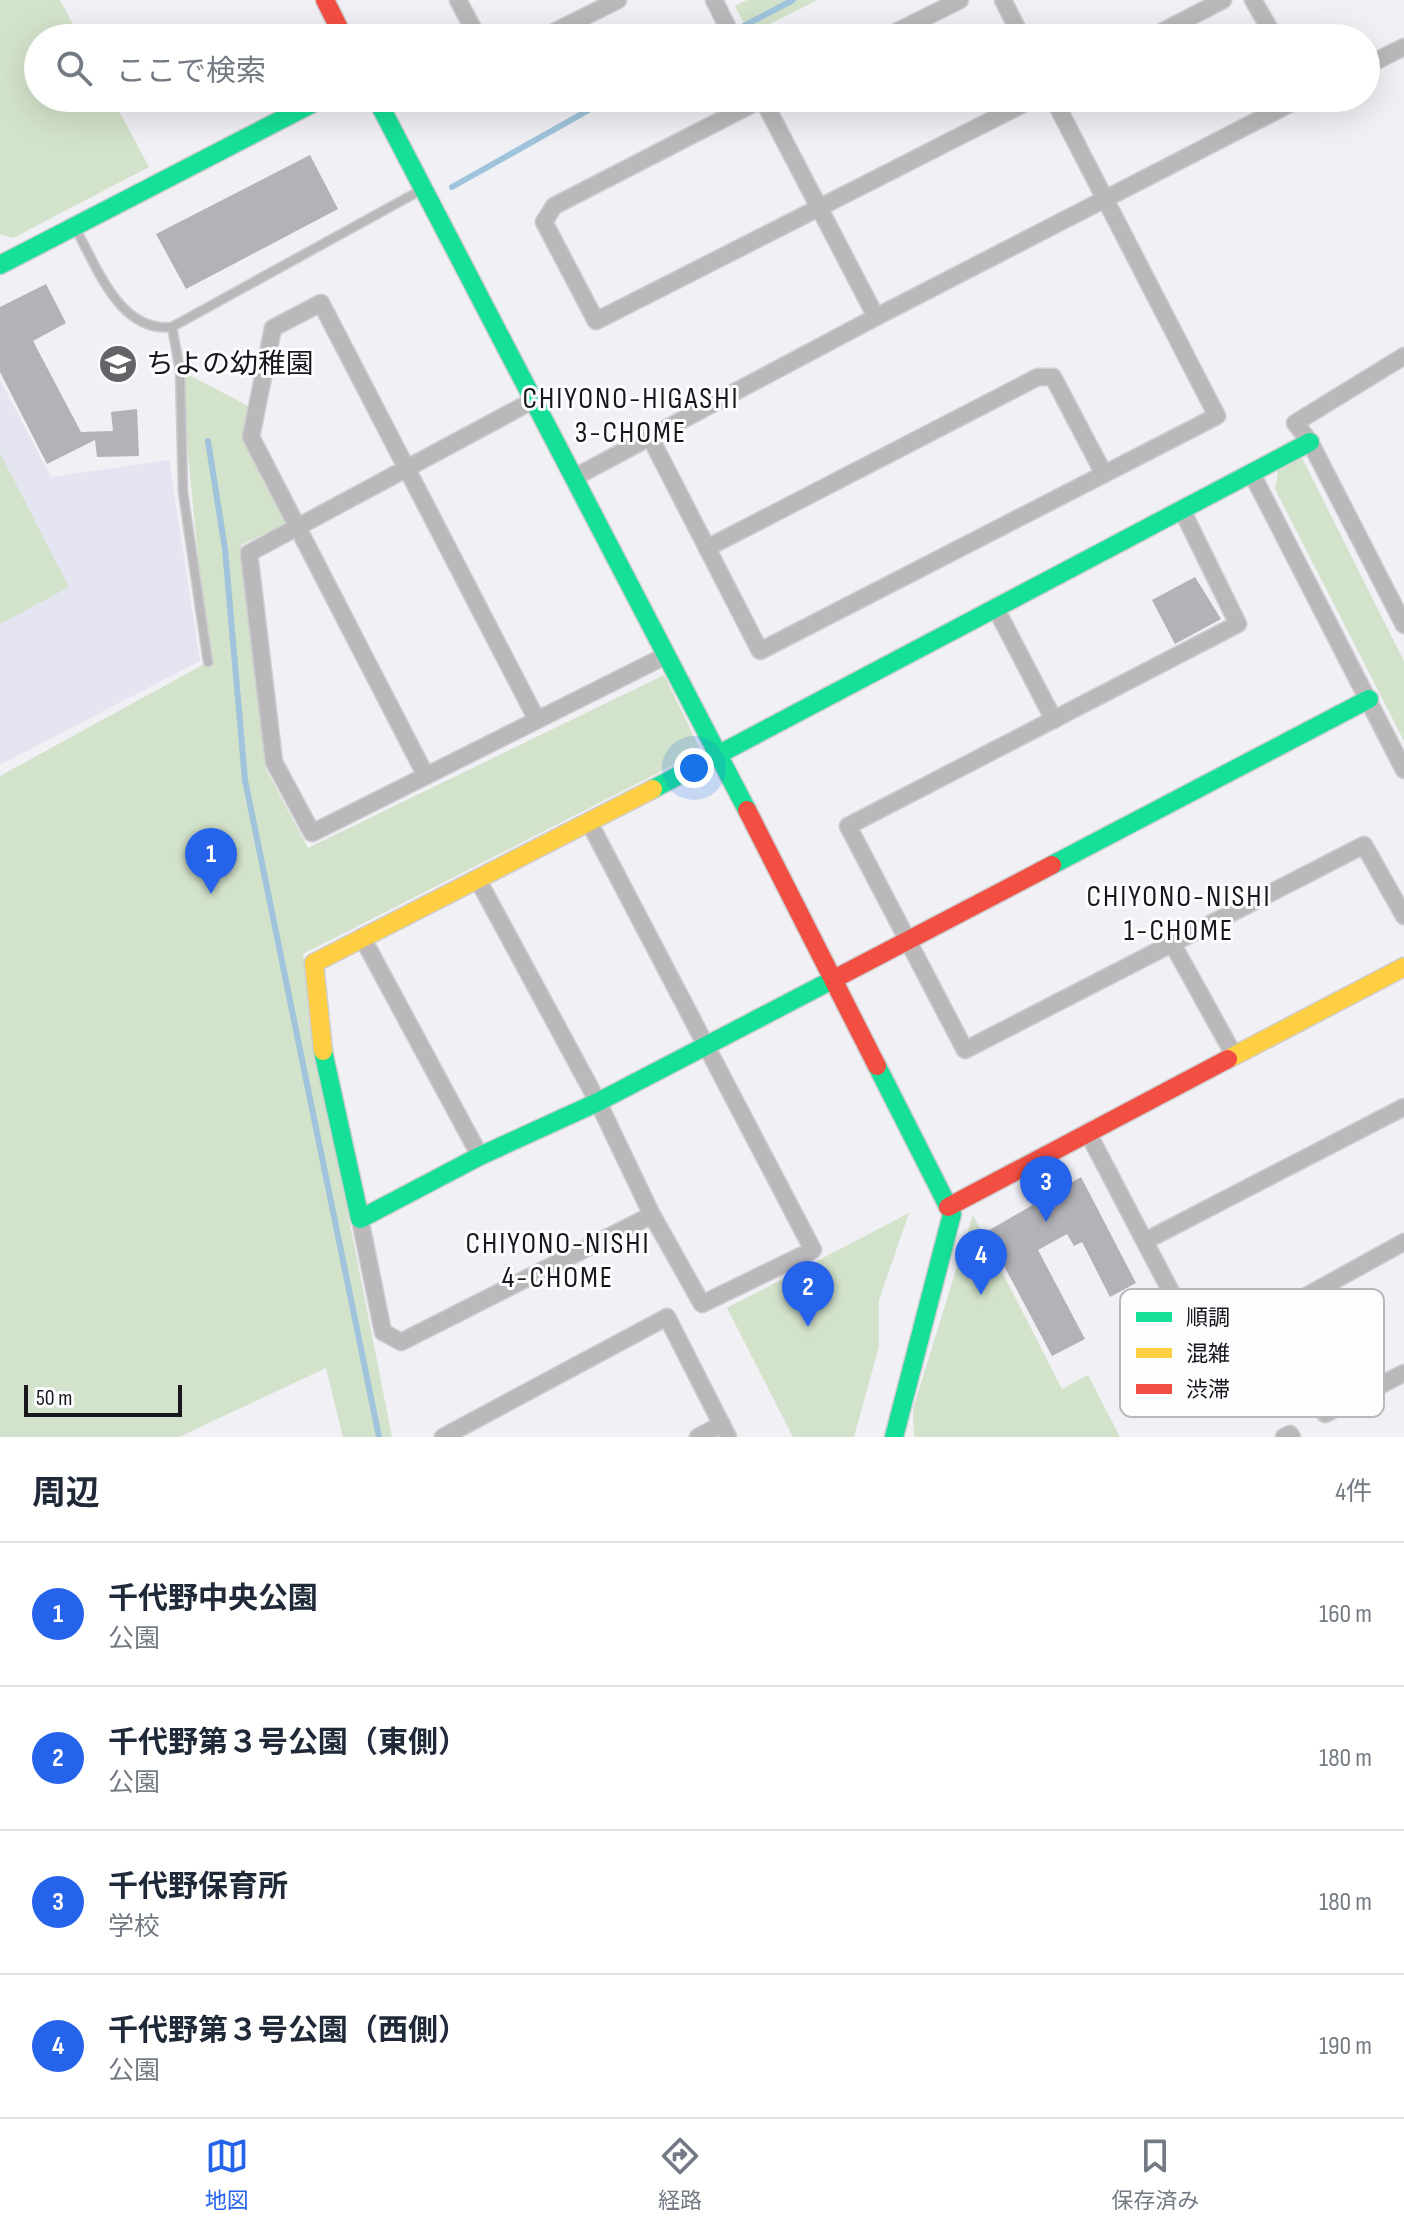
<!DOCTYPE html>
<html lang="ja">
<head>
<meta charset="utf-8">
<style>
  body { margin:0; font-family:"Sofia Sans Condensed","Noto Sans JP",sans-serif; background:#f6f6f7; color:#1f2937 }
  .scale { position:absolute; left:24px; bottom:20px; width:158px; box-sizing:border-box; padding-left:8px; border:4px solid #18181c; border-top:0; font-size:22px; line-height:28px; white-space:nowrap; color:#18181c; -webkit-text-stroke:6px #fcfdff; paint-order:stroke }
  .you { position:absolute; left:694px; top:768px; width:28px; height:28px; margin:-20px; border:6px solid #fff; border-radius:50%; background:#1a73e8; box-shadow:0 0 0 12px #1a73e833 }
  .badge { display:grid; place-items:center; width:52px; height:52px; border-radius:50%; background:#2563eb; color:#fff; font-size:26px; font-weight:700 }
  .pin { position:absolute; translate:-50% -66px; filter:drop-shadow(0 2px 4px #0008) }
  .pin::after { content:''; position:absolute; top:42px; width:28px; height:24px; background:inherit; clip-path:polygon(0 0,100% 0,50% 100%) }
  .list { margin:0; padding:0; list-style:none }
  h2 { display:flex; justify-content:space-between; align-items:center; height:104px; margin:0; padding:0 32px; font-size:34px }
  h2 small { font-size:26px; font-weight:400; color:#747a83 }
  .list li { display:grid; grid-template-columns:52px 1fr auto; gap:24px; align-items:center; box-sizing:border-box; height:144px; padding:0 32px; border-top:2px solid #e0e1e3 }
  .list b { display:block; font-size:30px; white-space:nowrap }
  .list p { margin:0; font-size:26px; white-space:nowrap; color:#747a83 }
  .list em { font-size:26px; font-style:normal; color:#747a83 }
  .icon { flex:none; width:44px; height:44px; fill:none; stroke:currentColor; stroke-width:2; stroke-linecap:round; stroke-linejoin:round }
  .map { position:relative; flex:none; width:1404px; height:1437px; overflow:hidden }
  .search { position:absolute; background:#fff; box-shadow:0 8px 32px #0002; left:24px; right:24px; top:24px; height:88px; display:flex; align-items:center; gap:20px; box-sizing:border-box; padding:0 28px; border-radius:44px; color:#747a83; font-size:30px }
  .sheet { height:680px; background:#fff }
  nav { display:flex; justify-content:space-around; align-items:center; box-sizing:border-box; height:112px; border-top:2px solid #e0e1e3; background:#fff; font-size:22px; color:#747a83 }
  nav a { display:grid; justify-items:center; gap:4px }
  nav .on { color:#2563eb }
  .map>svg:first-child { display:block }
  .built { fill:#e4e5f1 }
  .green { fill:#d3e2ca }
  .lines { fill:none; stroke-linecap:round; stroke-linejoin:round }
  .stream { stroke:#9fc4db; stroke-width:6 }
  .building { fill:#b3b2b6 }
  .lane-casing { stroke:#ceced1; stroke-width:11 }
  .street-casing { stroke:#ceced1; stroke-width:19 }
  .fast-casing { stroke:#ceced1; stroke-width:21 }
  .slow-casing { stroke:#ceced1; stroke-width:21 }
  .jam-casing { stroke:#ceced1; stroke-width:21 }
  .lane { stroke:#bab8ba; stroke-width:8 }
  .street { stroke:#bab8ba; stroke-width:16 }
  .fast { stroke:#16e098; stroke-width:18 }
  .slow { stroke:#ffcf43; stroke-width:18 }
  .jam { stroke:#f24e42; stroke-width:18 }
  .labels { text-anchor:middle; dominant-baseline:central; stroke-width:6; stroke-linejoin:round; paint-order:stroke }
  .poi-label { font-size:28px; fill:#18181c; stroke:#fcfdff; text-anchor:start }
  .neighbourhood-label { font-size:30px; letter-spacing:2px; fill:#18181c; stroke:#fcfdff }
  .key { fill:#fcfdff; stroke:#b8b8bb; stroke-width:2 }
  .key-label { font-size:22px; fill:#18181c }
</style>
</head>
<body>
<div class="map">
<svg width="1404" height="1437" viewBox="0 0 1404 1437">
  <rect width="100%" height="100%" fill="#f0f0f5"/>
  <!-- built -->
  <polygon class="built" points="0,380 51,477 169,460 200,661 0,765"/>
  <!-- green -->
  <g class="green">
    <polygon points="0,0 60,0 80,38 38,38 38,98 112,98 149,167 13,238 0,234"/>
    <polygon points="747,0 817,0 750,34 735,6"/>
    <polygon points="180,370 248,406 244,438 287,523 241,545 266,769 308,848 664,675 701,751 303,954 314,1041 392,1437 343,1437 326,1368 179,1437 0,1437 0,776 208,662"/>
    <polygon points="0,453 69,587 0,624"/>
    <polygon points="1301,456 1404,661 1404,741 1275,489 1278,471"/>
    <polygon points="909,1213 879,1300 879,1346 854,1437 793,1437 727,1308"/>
    <polygon points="973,1215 1062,1389 1088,1375 1120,1437 914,1437 913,1409"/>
  </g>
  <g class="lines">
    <!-- stream -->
    <g class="stream">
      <polyline points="721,38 793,0"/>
      <polyline points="452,187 610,98"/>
      <polyline points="208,441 225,549 245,780 379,1437"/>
    </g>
  </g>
  <!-- building -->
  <g class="building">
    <polygon points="310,155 338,209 186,289 156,234"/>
    <polygon points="46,284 66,323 33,341 81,432 113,431 111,412 137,409 139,456 97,457 95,440 47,464 0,372 0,307"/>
    <polygon points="1195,577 1221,619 1175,644 1152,600"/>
    <polygon points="1081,1177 1136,1283 1110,1297 1082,1242 1074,1246 1067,1234 1038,1250 1085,1339 1052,1356 986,1232"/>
  </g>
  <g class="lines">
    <defs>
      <g id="lane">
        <path d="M75,228C97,266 119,333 172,327L421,190"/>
        <polyline points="172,327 180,370 183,492 208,662"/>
      </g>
      <g id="street">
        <polyline points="458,0 478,38"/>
        <polyline points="714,0 733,38"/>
        <polyline points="1003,0 1022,38"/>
        <polyline points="1253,0 1275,38"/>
        <polyline points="542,38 618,0"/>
        <polyline points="884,38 960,0"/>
        <polyline points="1150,38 1223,0"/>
        <polyline points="1366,66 1404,47"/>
        <polyline points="762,98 876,317"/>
        <polyline points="764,98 554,206 544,222 596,321 1035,98"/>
        <polyline points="1404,356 1295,423 1310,442 1404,625"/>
        <polyline points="534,400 249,553 274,762 312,833 667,655"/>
        <polyline points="650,437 760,651 1217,416 1053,98"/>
        <polyline points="1252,474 1404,770"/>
        <polyline points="575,477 876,317 1301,98"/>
        <polyline points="1183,512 1238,624 848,826 965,1050 1364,845 1404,916"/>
        <polyline points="707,548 1038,377 1053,377 1104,474"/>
        <polyline points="995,607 1054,720"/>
        <polyline points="426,776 251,437 273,328 321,303 536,718"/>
        <polyline points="478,880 598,1102 652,1215 702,1304 813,1250 589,822"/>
        <polyline points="362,937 480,1156"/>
        <polyline points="1172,943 1234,1055"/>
        <polyline points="1088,1133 1203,1353 1404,1242"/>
        <polyline points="360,1219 383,1332 401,1342 652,1215"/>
        <polyline points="1145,1241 1404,1107"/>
        <polyline points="1272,1315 1325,1414 1404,1373"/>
        <polyline points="443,1437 667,1317 728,1437"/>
        <polyline points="698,1437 722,1424"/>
        <polyline points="1284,1437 1290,1434 1292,1437"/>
      </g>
      <g id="fast">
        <polyline points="376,98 747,810"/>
        <polyline points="0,265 323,98"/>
        <polyline points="653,789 1310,442"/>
        <polyline points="1052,865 1369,699"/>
        <polyline points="323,1051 360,1219 480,1156 598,1102 836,978"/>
        <polyline points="877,1066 952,1214 894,1437"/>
      </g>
      <g id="slow">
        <polyline points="323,1051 314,963 653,789"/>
        <polyline points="1228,1059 1404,967"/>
      </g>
      <g id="jam">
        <polyline points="325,0 344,38"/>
        <polyline points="747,810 877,1066"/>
        <polyline points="836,978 1052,865"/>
        <polyline points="948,1207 1228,1059"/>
      </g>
    </defs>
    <!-- lane casing -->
    <use href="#lane" class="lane-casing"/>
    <!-- street casing -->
    <use href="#street" class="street-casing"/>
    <!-- fast casing -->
    <use href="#fast" class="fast-casing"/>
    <!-- slow casing -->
    <use href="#slow" class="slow-casing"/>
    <!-- jam casing -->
    <use href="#jam" class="jam-casing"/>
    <!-- lane -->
    <use href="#lane" class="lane"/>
    <!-- street -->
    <use href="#street" class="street"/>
    <!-- fast -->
    <use href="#fast" class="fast"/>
    <!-- slow -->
    <use href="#slow" class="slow"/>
    <!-- jam -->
    <use href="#jam" class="jam"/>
  </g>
  <!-- icons -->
  <defs>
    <symbol id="school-disc" viewBox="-11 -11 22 22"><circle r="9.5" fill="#646468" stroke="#fcfdff"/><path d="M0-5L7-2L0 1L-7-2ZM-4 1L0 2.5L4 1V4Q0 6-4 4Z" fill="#fff"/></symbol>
  </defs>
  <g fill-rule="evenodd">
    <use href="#school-disc" x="96" y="342" width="44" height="44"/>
  </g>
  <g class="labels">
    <!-- poi labels -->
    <g class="poi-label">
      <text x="146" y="364">ちよの幼稚園</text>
    </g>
    <!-- neighbourhood labels -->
    <g class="neighbourhood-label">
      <text x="631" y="399">CHIYONO-HIGASHI<tspan x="631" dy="34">3-CHOME</tspan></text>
      <text x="1179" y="897">CHIYONO-NISHI<tspan x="1179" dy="34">1-CHOME</tspan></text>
      <text x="558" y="1244">CHIYONO-NISHI<tspan x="558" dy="34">4-CHOME</tspan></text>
    </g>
  </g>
  <!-- legend -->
  <rect x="1120" y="1289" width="264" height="128" rx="12" class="key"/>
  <rect x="1136" y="1312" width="36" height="10" fill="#16e098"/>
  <rect x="1136" y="1348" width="36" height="10" fill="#ffcf43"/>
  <rect x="1136" y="1384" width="36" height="10" fill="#f24e42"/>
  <g class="key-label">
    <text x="1186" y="1325">順調</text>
    <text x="1186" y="1361">混雑</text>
    <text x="1186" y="1397">渋滞</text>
  </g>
</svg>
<div class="scale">50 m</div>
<div class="you"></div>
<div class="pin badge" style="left:211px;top:894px">1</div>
<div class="pin badge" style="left:808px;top:1327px">2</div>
<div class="pin badge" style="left:1046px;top:1222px">3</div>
<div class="pin badge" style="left:981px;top:1295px">4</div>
<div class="search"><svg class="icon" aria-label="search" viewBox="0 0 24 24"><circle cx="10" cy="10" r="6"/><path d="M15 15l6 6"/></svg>ここで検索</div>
</div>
<section class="sheet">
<h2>周辺<small>4件</small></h2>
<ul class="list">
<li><span class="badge">1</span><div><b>千代野中央公園</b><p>公園</p></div><em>160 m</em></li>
<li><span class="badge">2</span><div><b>千代野第３号公園（東側）</b><p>公園</p></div><em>180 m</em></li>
<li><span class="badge">3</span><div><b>千代野保育所</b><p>学校</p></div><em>180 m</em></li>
<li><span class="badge">4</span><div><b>千代野第３号公園（西側）</b><p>公園</p></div><em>190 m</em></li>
</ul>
</section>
<nav>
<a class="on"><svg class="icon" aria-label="map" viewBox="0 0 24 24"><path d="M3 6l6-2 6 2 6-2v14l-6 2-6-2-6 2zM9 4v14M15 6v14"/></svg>地図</a>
<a><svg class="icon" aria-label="directions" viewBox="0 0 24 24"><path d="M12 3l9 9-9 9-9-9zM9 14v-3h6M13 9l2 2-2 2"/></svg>経路</a>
<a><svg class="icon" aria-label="saved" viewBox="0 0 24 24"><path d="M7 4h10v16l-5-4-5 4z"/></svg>保存済み</a>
</nav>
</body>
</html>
